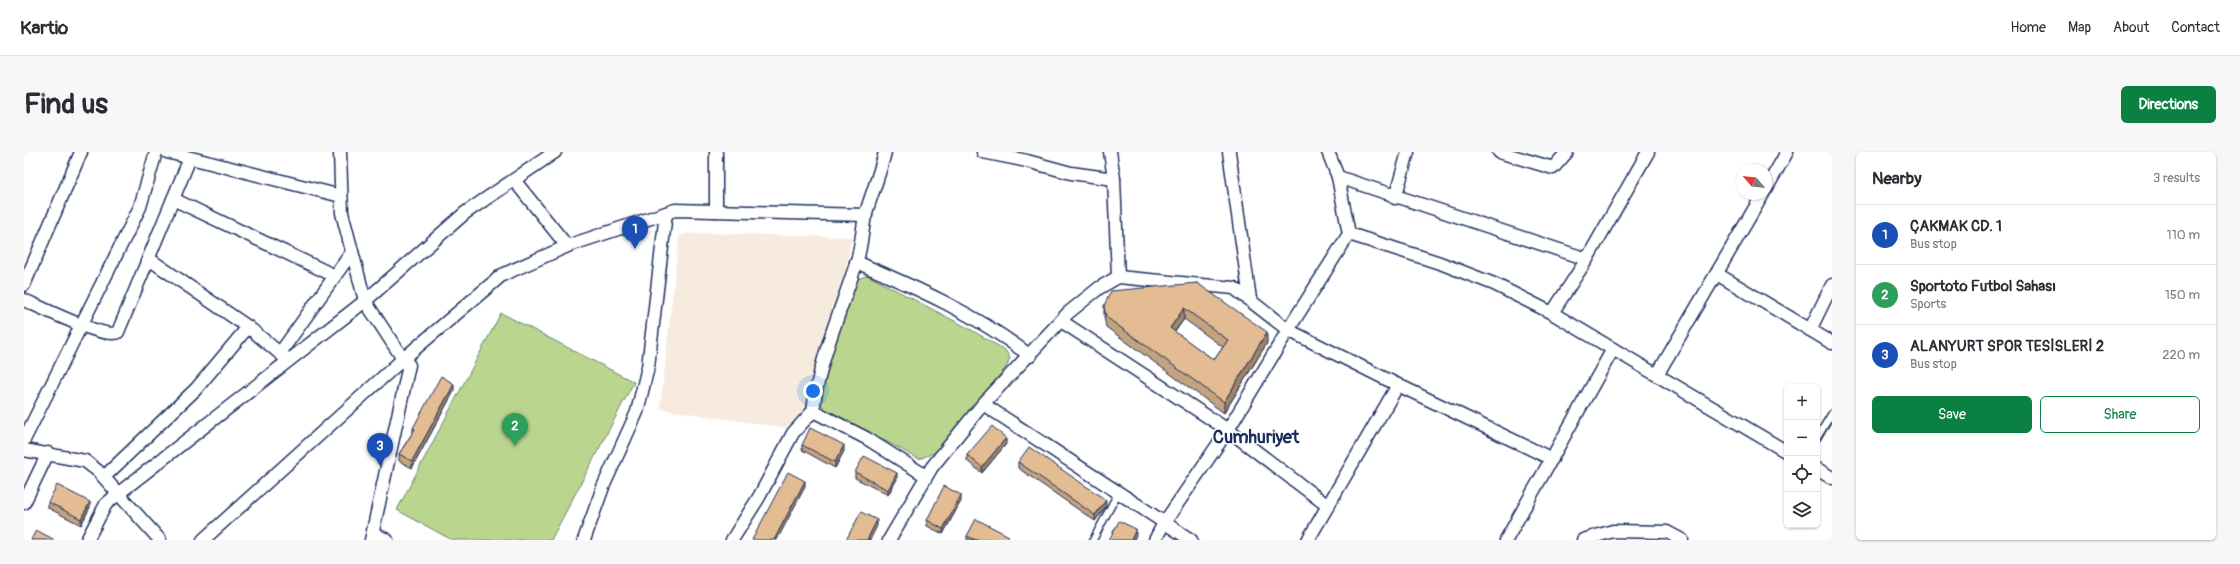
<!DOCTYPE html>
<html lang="en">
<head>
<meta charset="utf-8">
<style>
  body { margin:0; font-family:Pangolin,sans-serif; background:#f7f7f7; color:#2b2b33 }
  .controls { position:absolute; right:12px; bottom:12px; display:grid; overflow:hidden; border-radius:6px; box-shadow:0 1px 3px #0004 }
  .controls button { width:36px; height:36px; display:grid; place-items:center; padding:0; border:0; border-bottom:1px solid #e1e1e2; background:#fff; color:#2b2b33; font:20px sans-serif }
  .compass { position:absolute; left:1712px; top:12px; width:36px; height:36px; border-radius:50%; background:#fff; box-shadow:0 1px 3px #0004; rotate:298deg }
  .you { position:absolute; left:789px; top:239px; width:14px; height:14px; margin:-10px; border:3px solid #fff; border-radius:50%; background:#1a73e8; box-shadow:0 0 0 6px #1a73e833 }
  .badge { display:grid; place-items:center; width:26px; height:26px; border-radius:50%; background:#0b8043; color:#fff; font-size:13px; font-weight:700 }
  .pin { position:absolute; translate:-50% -33px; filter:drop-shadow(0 1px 2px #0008) }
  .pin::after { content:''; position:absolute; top:21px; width:14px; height:12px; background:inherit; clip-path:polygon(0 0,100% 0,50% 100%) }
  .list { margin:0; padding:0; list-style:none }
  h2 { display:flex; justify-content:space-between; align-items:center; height:52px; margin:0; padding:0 16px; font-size:17px }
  h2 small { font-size:13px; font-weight:400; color:#7c7c81 }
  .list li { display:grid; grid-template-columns:26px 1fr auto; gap:12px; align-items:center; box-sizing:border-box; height:60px; padding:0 16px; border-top:1px solid #e1e1e2 }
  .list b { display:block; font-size:15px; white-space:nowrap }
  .list p { margin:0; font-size:13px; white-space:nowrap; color:#7c7c81 }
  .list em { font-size:13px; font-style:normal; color:#7c7c81 }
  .actions { display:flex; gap:8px; padding:12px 16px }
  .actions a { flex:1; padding:9px 0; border:1px solid #0b8043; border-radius:6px; text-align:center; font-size:14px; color:#0b8043 }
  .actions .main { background:#0b8043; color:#fff }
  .icon { flex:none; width:22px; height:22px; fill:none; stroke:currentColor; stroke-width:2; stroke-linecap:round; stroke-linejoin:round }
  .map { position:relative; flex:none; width:1808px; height:388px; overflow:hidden; border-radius:6px }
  header { display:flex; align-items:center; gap:24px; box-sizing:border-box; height:56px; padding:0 20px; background:#fff; border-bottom:1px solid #e1e1e2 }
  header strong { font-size:19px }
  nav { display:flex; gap:22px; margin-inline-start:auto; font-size:14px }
  .intro { display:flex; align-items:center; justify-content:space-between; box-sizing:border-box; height:96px; padding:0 24px }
  h1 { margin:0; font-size:28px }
  .button { padding:10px 18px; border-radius:6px; background:#0b8043; color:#fff; font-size:14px; font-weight:700 }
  main { display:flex; gap:24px; padding:0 24px }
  aside { flex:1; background:#fff; border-radius:6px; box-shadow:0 1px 3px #0004 }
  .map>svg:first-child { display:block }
  .built { fill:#f7ebdf }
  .green { fill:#bad68e; stroke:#6a8276 }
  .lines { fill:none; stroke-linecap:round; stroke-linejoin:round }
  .service-casing { stroke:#1b2f5e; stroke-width:9 }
  .minor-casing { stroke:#1b2f5e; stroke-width:15 }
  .service { stroke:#fff; stroke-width:6 }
  .minor { stroke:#fff; stroke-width:12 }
  .wall { fill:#c3a27e; stroke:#1b2f5e; fill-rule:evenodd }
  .shaded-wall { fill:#9f8467; stroke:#1b2f5e }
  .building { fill:#e3bc93; stroke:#1b2f5e; fill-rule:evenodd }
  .labels { text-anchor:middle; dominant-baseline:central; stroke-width:3; stroke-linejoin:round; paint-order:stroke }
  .district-label { font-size:18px; font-weight:bold; fill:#1b2f5e; stroke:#fff }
</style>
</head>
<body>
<header>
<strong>Kartio</strong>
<nav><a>Home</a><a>Map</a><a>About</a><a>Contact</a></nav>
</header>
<div class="intro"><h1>Find us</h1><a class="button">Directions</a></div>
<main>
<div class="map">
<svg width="1808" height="388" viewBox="0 0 1808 388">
  <rect width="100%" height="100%" fill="#fff"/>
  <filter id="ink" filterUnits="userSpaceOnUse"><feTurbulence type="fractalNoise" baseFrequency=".025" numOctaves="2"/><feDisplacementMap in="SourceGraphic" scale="8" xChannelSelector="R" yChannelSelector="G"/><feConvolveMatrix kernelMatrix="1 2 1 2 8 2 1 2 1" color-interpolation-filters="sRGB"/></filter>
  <g filter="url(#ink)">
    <!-- built -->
    <polygon class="built" points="677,81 828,85 820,127 783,254 762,276 636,257 655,84 661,82"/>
    <!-- green -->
    <g class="green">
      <polygon points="843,123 944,176 981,198 986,206 982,215 915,299 895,307 800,256 793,247 828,130"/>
      <polygon points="477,161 610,230 527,388 428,388 373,358"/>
    </g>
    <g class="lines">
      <defs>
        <g id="service">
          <polyline points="1793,286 1808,261"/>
          <polyline points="1069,388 1094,341"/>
        </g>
        <g id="minor">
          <polyline points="143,0 317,44"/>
          <polyline points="316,0 318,61 341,149 379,207 385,213 347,388"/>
          <path d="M861,0C856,22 847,43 841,64C838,80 837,97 832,112C816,161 795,208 789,259L842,286L902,324"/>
          <polyline points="959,0 1003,9 1047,21 1090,27"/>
          <polyline points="1086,0 1090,27 1094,125"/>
          <polyline points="1205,0 1226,147"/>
          <polyline points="1475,0 1529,16 1543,0"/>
          <polyline points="1314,25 1563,107"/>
          <polyline points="490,28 543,94"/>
          <polyline points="1742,37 1763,0"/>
          <polyline points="1371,46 1384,0"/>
          <polyline points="149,47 311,124"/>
          <polyline points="692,59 692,0"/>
          <polyline points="1325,82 1416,111 1470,132 1528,161 1763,300"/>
          <polyline points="125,107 224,175 264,208"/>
          <path d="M832,110C893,136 954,163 1006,204"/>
          <polyline points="1693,122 1808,191"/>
          <polyline points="0,133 57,0"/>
          <path d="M0,148C16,155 82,188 94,180L166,6"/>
          <polyline points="1528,161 1563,107 1624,0"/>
          <polyline points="1037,169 1204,278 1304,354"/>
          <polyline points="1786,178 1808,133"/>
          <polyline points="256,201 328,100"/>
          <polyline points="1633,223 1739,42"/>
          <polyline points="959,252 1167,388"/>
          <polyline points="0,288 116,55 132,0"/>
          <polyline points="0,298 61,309 74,319 136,388"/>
          <polyline points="1793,317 1808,326"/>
          <polyline points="80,325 172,237 224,175"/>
          <polyline points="0,351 24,301"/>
          <polyline points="349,381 363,388"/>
          <polyline points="63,388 82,352 95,341 341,149 441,61 531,0"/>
          <polyline points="179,388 379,207 478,123 546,93 651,58 842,63"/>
          <polyline points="560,388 579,335 613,260 624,215 642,61"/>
          <polyline points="708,388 735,345 769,281 789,259"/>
          <polyline points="865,388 908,315 959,252 1044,161 1075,136 1094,125 1210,136 1264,178 1374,233 1528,307"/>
          <polyline points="1131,388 1140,371 1204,278 1264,178 1325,82 1314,25 1304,0"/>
          <polyline points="1284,388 1374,233"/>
          <polyline points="1482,388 1589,197"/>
          <polyline points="1559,388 1589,379 1643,380 1658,388"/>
        </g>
      </defs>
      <!-- service casing -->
      <use href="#service" class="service-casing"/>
      <!-- minor casing -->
      <use href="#minor" class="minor-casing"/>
      <!-- service -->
      <use href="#service" class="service"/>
      <!-- minor -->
      <use href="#minor" class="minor"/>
    </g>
    <!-- wall -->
    <g class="wall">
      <path d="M1173,131L1243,191L1200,261L1082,175L1080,165V154ZM1160,167L1199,195L1190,208L1151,180Z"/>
      <polygon points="430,239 388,316 375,309 375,302 389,280 389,276"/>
      <polygon points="982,292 958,321 943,309 943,303"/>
      <polygon points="778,293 820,299 811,316 778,298"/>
      <polygon points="994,310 1082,354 1071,369 994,316"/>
      <polygon points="831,320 873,327 864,343 831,326"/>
      <polygon points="937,349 919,382 903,374 903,368"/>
      <polygon points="24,350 66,355 57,373 24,356"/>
      <polygon points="943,384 985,388 943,388"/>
    </g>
    <!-- shaded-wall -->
    <g class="shaded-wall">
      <polygon points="1160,156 1160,167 1146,186 1146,176"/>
      <polygon points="1243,180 1243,191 1200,261 1200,250"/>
      <polygon points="430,232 430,239 388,316 388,309"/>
      <polygon points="982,286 982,292 958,321 958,315"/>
      <polygon points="820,293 820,299 811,316 811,310"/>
      <polygon points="873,321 873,327 864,343 864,338"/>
      <polygon points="781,329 781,335 753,388 750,388"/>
      <polygon points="937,343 937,349 919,382 919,377"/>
      <polygon points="1082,348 1082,354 1071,369 1071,363"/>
      <polygon points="66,350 66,355 57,373 57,367"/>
      <polygon points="853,368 853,374 846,388 843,388"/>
      <polygon points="1112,377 1112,383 1110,388 1107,388"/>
    </g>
    <!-- building -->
    <g class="building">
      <path d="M1173,131L1243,180L1200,250L1082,165L1080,154L1087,139ZM1160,156L1204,188L1190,208L1146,176Z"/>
      <polygon points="417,224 430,232 388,309 375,302 391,277 389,276"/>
      <polygon points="968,274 982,286 958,315 943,303"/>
      <polygon points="786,276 820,293 811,310 778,293"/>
      <polygon points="1005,295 1082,348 1071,363 994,310"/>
      <polygon points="840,304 873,321 864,338 831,320"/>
      <polygon points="764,320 781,329 750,388 728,388"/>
      <polygon points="33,333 66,350 57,367 24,350"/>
      <polygon points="920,334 937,343 919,377 903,368"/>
      <polygon points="837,360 853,368 843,388 822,388"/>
      <polygon points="952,367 985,384 983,388 952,388 943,384"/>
      <polygon points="1095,369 1112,377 1107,388 1085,388"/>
      <polygon points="12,378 29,387 29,388 7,388"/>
    </g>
  </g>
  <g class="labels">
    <!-- district labels -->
    <g class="district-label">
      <text x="1232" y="285">Cumhuriyet</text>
    </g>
  </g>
</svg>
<div class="controls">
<button>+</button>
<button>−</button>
<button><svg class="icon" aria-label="locate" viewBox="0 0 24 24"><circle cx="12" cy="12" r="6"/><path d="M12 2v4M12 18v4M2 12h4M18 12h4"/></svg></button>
<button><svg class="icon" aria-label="layers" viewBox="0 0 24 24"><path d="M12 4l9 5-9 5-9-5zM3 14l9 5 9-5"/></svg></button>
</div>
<svg class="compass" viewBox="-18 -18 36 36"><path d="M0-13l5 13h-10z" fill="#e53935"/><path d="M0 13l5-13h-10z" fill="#7c7c81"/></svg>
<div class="you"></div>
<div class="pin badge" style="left:611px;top:97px;background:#1a4fb4">1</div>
<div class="pin badge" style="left:491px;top:294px;background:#2e9e5b">2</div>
<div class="pin badge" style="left:356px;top:314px;background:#1a4fb4">3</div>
</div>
<aside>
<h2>Nearby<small>3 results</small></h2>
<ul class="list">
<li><span class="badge" style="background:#1a4fb4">1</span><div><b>ÇAKMAK CD. 1</b><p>Bus stop</p></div><em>110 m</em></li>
<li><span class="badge" style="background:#2e9e5b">2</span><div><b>Sportoto Futbol Sahası</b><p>Sports</p></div><em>150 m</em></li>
<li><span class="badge" style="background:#1a4fb4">3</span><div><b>ALANYURT SPOR TESİSLERİ 2</b><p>Bus stop</p></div><em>220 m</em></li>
</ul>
<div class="actions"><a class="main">Save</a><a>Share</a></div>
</aside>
</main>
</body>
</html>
